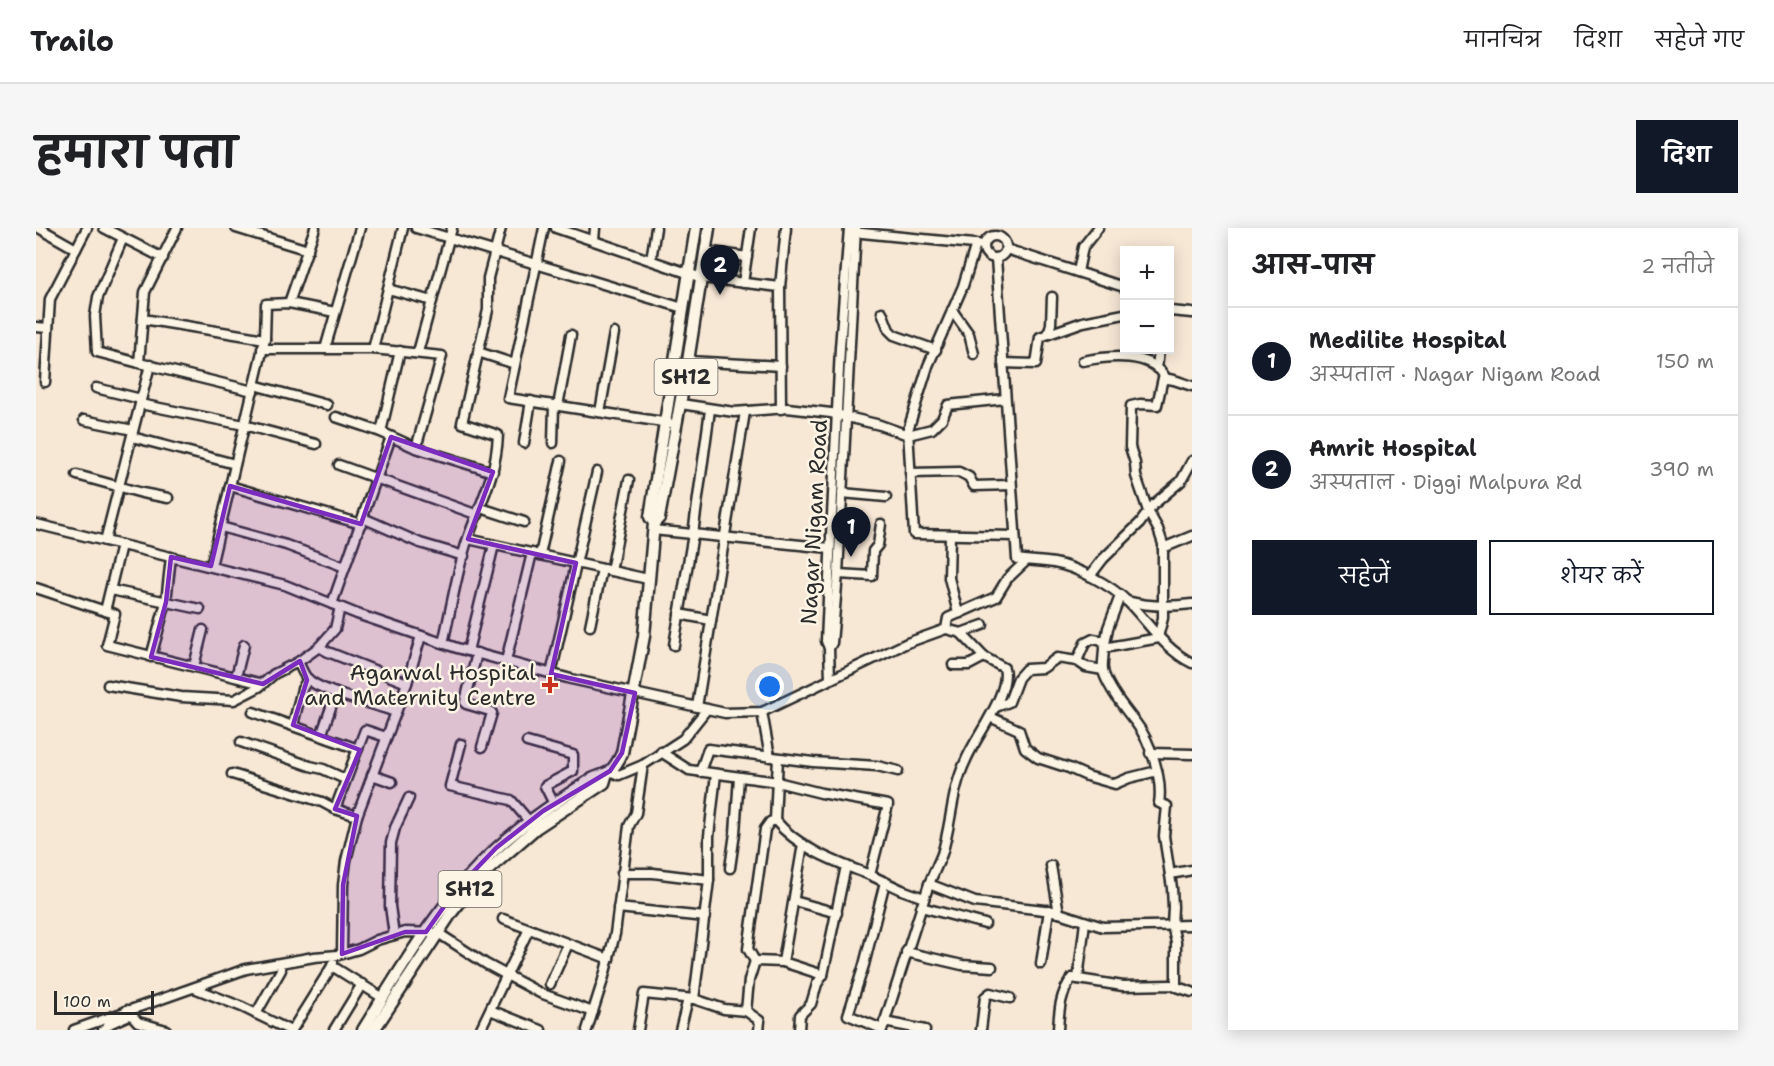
<!DOCTYPE html>
<html lang="hi">
<head>
<meta charset="utf-8">
<style>
  body { margin:0; font-family:"Shantell Sans","Playpen Sans Deva",sans-serif; background:#f6f6f6; color:#202124 }
  .controls { position:absolute; right:18px; top:18px; display:grid; overflow:hidden; border-radius:0px; box-shadow:0 3px 15px #0003 }
  .controls button { width:54px; height:54px; display:grid; place-items:center; padding:0; border:0; border-bottom:2px solid #e0e0e0; background:#fff; color:#202124; font:30px sans-serif }
  .scale { position:absolute; left:18px; bottom:15px; width:100px; box-sizing:border-box; padding-left:6px; border:3px solid #2b2b2b; border-top:0; font-size:16px; line-height:21px; white-space:nowrap; color:#2b2b2b; -webkit-text-stroke:4px #fcf5e5; paint-order:stroke }
  .you { position:absolute; left:734px; top:459px; width:21px; height:21px; margin:-15px; border:4px solid #fff; border-radius:50%; background:#1a73e8; box-shadow:0 0 0 9px #1a73e833 }
  .badge { display:grid; place-items:center; width:39px; height:39px; border-radius:50%; background:#111827; color:#fff; font-size:20px; font-weight:700 }
  .pin { position:absolute; translate:-50% -50px; filter:drop-shadow(0 2px 3px #0008) }
  .pin::after { content:''; position:absolute; top:32px; width:21px; height:18px; background:inherit; clip-path:polygon(0 0,100% 0,50% 100%) }
  .list { margin:0; padding:0; list-style:none }
  h2 { display:flex; justify-content:space-between; align-items:center; height:78px; margin:0; padding:0 24px; font-size:26px }
  h2 small { font-size:20px; font-weight:400; color:#757577 }
  .list li { display:grid; grid-template-columns:39px 1fr auto; gap:18px; align-items:center; box-sizing:border-box; height:108px; padding:0 24px; border-top:2px solid #e0e0e0 }
  .list b { display:block; font-size:22px; white-space:nowrap }
  .list p { margin:0; font-size:20px; white-space:nowrap; color:#757577 }
  .list em { font-size:20px; font-style:normal; color:#757577 }
  .actions { display:flex; gap:12px; padding:18px 24px }
  .actions a { flex:1; padding:14px 0; border:2px solid #111827; border-radius:0px; text-align:center; font-size:21px; color:#111827 }
  .actions .main { background:#111827; color:#fff }
  .map { position:relative; flex:none; width:1156px; height:802px; overflow:hidden; border-radius:0px }
  header { display:flex; align-items:center; gap:36px; box-sizing:border-box; height:84px; padding:0 30px; background:#fff; border-bottom:2px solid #e0e0e0 }
  header strong { font-size:28px }
  nav { display:flex; gap:33px; margin-inline-start:auto; font-size:21px }
  .intro { display:flex; align-items:center; justify-content:space-between; box-sizing:border-box; height:144px; padding:0 36px }
  h1 { margin:0; font-size:42px }
  .button { padding:15px 27px; border-radius:0px; background:#111827; color:#fff; font-size:21px; font-weight:700 }
  main { display:flex; gap:36px; padding:0 36px }
  aside { flex:1; background:#fff; border-radius:0px; box-shadow:0 3px 15px #0003 }
  .map>svg:first-child { display:block }
  .lines { fill:none; stroke-linecap:round; stroke-linejoin:round }
  .minor-casing { stroke:#2b2b2b; stroke-width:13 }
  .major-casing { stroke:#2b2b2b; stroke-width:15 }
  .minor { stroke:#fcf5e5; stroke-width:8 }
  .major { stroke:#fcf5e5; stroke-width:10 }
  .marked { fill:#7b2cbf; fill-opacity:0.2; stroke:#7b2cbf; stroke-width:4.5; stroke-linejoin:round }
  .poi-dot { fill:#c8321e; stroke:#fcf5e5; stroke-width:2 }
  .labels { text-anchor:middle; dominant-baseline:central; stroke-width:5; stroke-linejoin:round; paint-order:stroke }
  .shield { fill:#fcf5e5; stroke:#6a6863; stroke-width:1.5 }
  .shield-label { font-size:21px; font-weight:bold; fill:#2b2b2b }
  .street-label { font-size:22px; fill:#2b2b2b; stroke:#fcf5e5 }
  .poi-label { font-size:22px; fill:#2b2b2b; stroke:#fcf5e5; text-anchor:end }
</style>
</head>
<body>
<header>
<strong>Trailo</strong>
<nav><a>मानचित्र</a><a>दिशा</a><a>सहेजे गए</a></nav>
</header>
<div class="intro"><h1>हमारा पता</h1><a class="button">दिशा</a></div>
<main>
<div class="map">
<svg width="1156" height="802" viewBox="0 0 1156 802">
  <rect width="100%" height="100%" fill="#f7e7d5"/>
  <filter id="ink" filterUnits="userSpaceOnUse"><feTurbulence type="fractalNoise" baseFrequency=".0167" numOctaves="2"/><feDisplacementMap in="SourceGraphic" scale="12" xChannelSelector="R" yChannelSelector="G"/><feConvolveMatrix kernelMatrix="1 2 1 2 8 2 1 2 1" color-interpolation-filters="sRGB"/></filter>
  <g filter="url(#ink)">
    <g class="lines">
      <defs>
        <g id="minor">
          <polyline points="3,0 40,21"/>
          <polyline points="68,0 127,30"/>
          <polyline points="141,0 109,64 103,135 217,163"/>
          <polyline points="200,0 272,22"/>
          <polyline points="380,0 647,80"/>
          <polyline points="508,0 472,170 633,195"/>
          <polyline points="520,0 666,50 744,59"/>
          <polyline points="816,4 948,17"/>
          <circle cx="959" cy="19" r="11"/>
          <polyline points="87,10 62,69 59,88 61,124 103,135"/>
          <polyline points="558,12 559,0"/>
          <polyline points="940,16 927,58 892,138 872,202 878,306 979,308"/>
          <polyline points="970,21 1088,59"/>
          <polyline points="670,23 711,29"/>
          <path d="M960,30L981,331C993,333 1005,333 1018,335C1041,339 1075,357 1092,374C1113,395 1128,421 1156,435"/>
          <polyline points="615,32 620,0"/>
          <polyline points="1042,44 1047,19 1062,0"/>
          <polyline points="707,55 715,0"/>
          <polyline points="352,61 396,73"/>
          <polyline points="253,75 279,0"/>
          <polyline points="916,82 933,106 938,126"/>
          <polyline points="1134,83 1156,85"/>
          <polyline points="846,84 853,102 858,107 900,122"/>
          <polyline points="107,91 229,111"/>
          <polyline points="0,99 12,100"/>
          <polyline points="1012,106 1015,96 1016,69"/>
          <polyline points="226,121 337,121 406,128 380,220"/>
          <polyline points="289,121 324,0"/>
          <polyline points="337,121 367,0"/>
          <polyline points="382,124 416,0"/>
          <polyline points="442,124 479,136"/>
          <polyline points="652,133 745,138"/>
          <path d="M1047,133C1072,128 1117,123 1130,151"/>
          <polyline points="967,135 1000,136 1004,109 1047,94 1088,86"/>
          <polyline points="1121,140 1123,122"/>
          <polyline points="9,154 14,71 51,0"/>
          <polyline points="218,157 291,177"/>
          <polyline points="60,160 105,171"/>
          <polyline points="104,176 208,197 280,216"/>
          <polyline points="645,176 698,184 751,180 795,185 844,197 872,207 896,201 906,191 912,177 969,171"/>
          <polyline points="522,178 535,107"/>
          <polyline points="745,181 744,59 750,0"/>
          <polyline points="564,184 578,105"/>
          <polyline points="300,189 345,204 380,220 457,244"/>
          <polyline points="48,192 97,202"/>
          <polyline points="345,204 364,123"/>
          <polyline points="96,209 199,236"/>
          <polyline points="488,215 495,173"/>
          <polyline points="517,215 518,177"/>
          <polyline points="303,237 442,287"/>
          <polyline points="874,245 923,244 933,249 938,258 975,257"/>
          <polyline points="41,247 106,265 132,270"/>
          <polyline points="194,258 325,296"/>
          <polyline points="806,265 850,269"/>
          <polyline points="445,280 488,294"/>
          <polyline points="327,290 384,315 428,328"/>
          <polyline points="0,296 249,357 321,386 421,420 535,451 689,485 726,484 871,415 910,401 912,390 960,369 971,351 990,333"/>
          <polyline points="185,299 250,317 309,339"/>
          <polyline points="617,302 794,320"/>
          <polyline points="914,307 913,350 921,381 924,385"/>
          <polyline points="432,311 612,351"/>
          <polyline points="69,313 114,137"/>
          <polyline points="1127,320 1156,308"/>
          <polyline points="504,327 525,233"/>
          <polyline points="175,338 229,111 230,76 253,75 299,84"/>
          <polyline points="575,343 593,252"/>
          <polyline points="802,346 836,348 837,323 842,317 845,296"/>
          <polyline points="1054,348 1067,331 1104,295 1117,277 1145,253 1156,233"/>
          <polyline points="0,360 69,383 85,317"/>
          <polyline points="75,362 164,381"/>
          <path d="M1091,373C1114,379 1133,379 1156,376"/>
          <polyline points="296,376 355,209"/>
          <polyline points="69,383 79,386 71,417 227,456"/>
          <polyline points="643,386 675,392"/>
          <polyline points="554,398 566,341"/>
          <polyline points="910,401 925,405 947,397"/>
          <polyline points="1122,409 1127,390 1127,316 1122,301 1112,283 1100,248 1099,235 1094,219 1095,178 1104,176 1121,177 1127,150 1138,152 1156,158"/>
          <path d="M1123,410L1068,420C1068,427 1066,436 1067,443C1072,460 1089,481 1100,495C1115,514 1127,552 1123,575L1131,578L1128,608L1136,660L1137,679L1136,697L1140,714V759"/>
          <path d="M407,415C415,382 421,342 432,310C445,273 460,248 462,207L426,195L452,82V50L465,0"/>
          <polyline points="1069,416 1072,400 1084,368"/>
          <polyline points="638,417 657,306 674,182"/>
          <polyline points="283,419 292,424 371,455"/>
          <polyline points="793,420 796,415 802,346 820,0"/>
          <polyline points="432,423 458,317"/>
          <polyline points="441,425 429,474 430,476 454,483 456,485 446,519"/>
          <polyline points="115,429 130,374 135,329"/>
          <polyline points="470,433 496,325"/>
          <polyline points="1041,433 1050,439 1067,442"/>
          <path d="M262,434C265,439 267,446 271,450C283,464 340,476 359,484"/>
          <polyline points="917,437 933,437 948,429"/>
          <polyline points="158,438 167,402"/>
          <polyline points="515,446 561,244"/>
          <polyline points="200,449 208,417"/>
          <polyline points="794,451 793,420 790,413 804,120 813,0"/>
          <polyline points="72,457 145,469 198,472 223,459 238,446 262,434 283,419 299,401 304,379"/>
          <polyline points="661,479 709,184"/>
          <polyline points="960,479 973,474 982,450 990,441 1007,440 1021,430 1041,433 1049,415 1057,411 1069,413"/>
          <polyline points="217,484 322,521"/>
          <polyline points="726,484 734,529"/>
          <polyline points="954,489 983,502 989,520 1002,530 1033,540 1051,548 1079,556 1093,550 1121,543"/>
          <polyline points="257,497 266,461 272,451"/>
          <polyline points="285,508 300,465"/>
          <polyline points="205,514 274,538 287,541 309,551"/>
          <polyline points="491,514 537,527 537,543 509,558 518,576"/>
          <polyline points="425,516 414,558 475,572 493,593"/>
          <path d="M625,524L653,542L735,553L741,554L785,565L852,577L834,647C800,634 763,621 739,592L742,530"/>
          <polyline points="1114,525 1156,526"/>
          <polyline points="574,543 583,547 607,537 647,511 671,481"/>
          <polyline points="664,544 672,521 777,534 841,538 862,543"/>
          <polyline points="196,546 286,574 299,581 321,588"/>
          <polyline points="336,547 356,554"/>
          <polyline points="299,581 329,502 350,509"/>
          <polyline points="1015,638 1023,685"/>
          <polyline points="694,640 699,605 703,549"/>
          <polyline points="586,645 617,645 673,652"/>
          <polyline points="1134,646 1156,642"/>
          <polyline points="834,647 866,662 888,670"/>
          <path d="M893,656C897,646 902,636 906,626C916,594 915,563 930,532C940,508 975,464 968,440L948,429L925,405"/>
          <polyline points="758,673 801,685"/>
          <polyline points="885,679 949,696"/>
          <polyline points="582,680 669,689"/>
          <polyline points="467,691 573,731"/>
          <polyline points="358,707 354,678 355,615 359,600 373,570"/>
          <polyline points="870,724 926,737 956,739"/>
          <polyline points="306,726 307,657 310,633 321,588 371,455 385,408"/>
          <polyline points="719,733 712,721 729,601 734,594 739,592"/>
          <polyline points="747,734 767,616"/>
          <polyline points="297,735 296,738 347,770"/>
          <polyline points="1005,736 1013,682"/>
          <polyline points="1042,751 1049,694"/>
          <polyline points="514,756 532,716"/>
          <polyline points="158,760 206,779 253,802"/>
          <polyline points="658,771 688,781 710,783 713,752 719,733 747,734 787,747"/>
          <polyline points="91,782 102,794 130,802"/>
          <polyline points="454,782 505,802"/>
          <polyline points="710,783 724,793 723,802"/>
          <polyline points="220,786 245,742"/>
          <polyline points="848,794 889,802"/>
          <polyline points="846,801 812,787 828,737 849,654"/>
          <polyline points="38,802 210,741 278,729 302,727 323,721 341,712 369,704 402,705 450,736 504,765 557,784"/>
          <polyline points="67,802 75,795 95,786"/>
          <polyline points="256,802 296,738"/>
          <polyline points="298,802 326,756"/>
          <polyline points="444,802 493,701"/>
          <polyline points="551,802 567,752 579,706 593,598 600,585 607,537"/>
          <polyline points="602,802 608,766 658,771 673,652 673,608 680,546"/>
          <polyline points="644,802 652,771"/>
          <polyline points="763,802 764,787 775,776 781,756 787,747 810,638"/>
          <polyline points="846,802 893,656 939,674 1017,683 1067,699 1156,697"/>
          <polyline points="945,802 949,769 954,765 974,770"/>
          <path d="M1022,802C1023,782 1024,766 1036,750L1087,758L1135,757L1156,764"/>
        </g>
        <g id="major">
          <polyline points="618,295 623,290 652,133 673,0"/>
          <path d="M327,802C366,739 405,671 460,621C489,594 523,572 556,551C562,548 568,547 573,544C579,539 583,532 586,525L608,408L618,295L614,289L660,0"/>
          <polyline points="338,802 416,684 444,649 500,600 568,555 571,545"/>
        </g>
      </defs>
      <!-- minor casing -->
      <use href="#minor" class="minor-casing"/>
      <!-- major casing -->
      <use href="#major" class="major-casing"/>
      <!-- minor -->
      <use href="#minor" class="minor"/>
      <!-- major -->
      <use href="#major" class="major"/>
    </g>
  </g>
  <!-- marked area -->
  <path class="marked" d="M355,209L457,244L432,311L540,335L515,446L599,465L586,525L574,543L507,583L460,620L419,663L390,704H369L306,726L307,657L321,588L299,581L324,522L257,497L271,452L264,433L227,456L115,429L130,374L135,329L175,338L194,258L325,296Z"/>
  <!-- markers -->
  <path class="poi-dot" d="M511 448h6v6h6v6h-6v6h-6v-6h-6v-6h6z"/>
  <g class="labels">
    <!-- shield labels -->
    <g class="shield">
      <rect x="618.5" y="131" width="63" height="36" rx="4.5"/>
      <rect x="402.5" y="643" width="63" height="36" rx="4.5"/>
    </g>
    <g class="shield-label">
      <text x="650" y="149">SH12</text>
      <text x="434" y="661">SH12</text>
    </g>
    <!-- street labels -->
    <g class="street-label">
      <text transform="translate(778 294) rotate(-87)">Nagar Nigam Road</text>
    </g>
    <!-- poi labels -->
    <g class="poi-label">
      <text x="500" y="444">Agarwal Hospital<tspan x="500" dy="25">and Maternity Centre</tspan></text>
    </g>
  </g>
</svg>
<div class="controls">
<button>+</button>
<button>−</button>
</div>
<div class="scale">100 m</div>
<div class="you"></div>
<div class="pin badge" style="left:815px;top:329px">1</div>
<div class="pin badge" style="left:684px;top:67px">2</div>
</div>
<aside>
<h2>आस-पास<small>2 नतीजे</small></h2>
<ul class="list">
<li><span class="badge">1</span><div><b>Medilite Hospital</b><p>अस्पताल · Nagar Nigam Road</p></div><em>150 m</em></li>
<li><span class="badge">2</span><div><b>Amrit Hospital</b><p>अस्पताल · Diggi Malpura Rd</p></div><em>390 m</em></li>
</ul>
<div class="actions"><a class="main">सहेजें</a><a>शेयर करें</a></div>
</aside>
</main>
</body>
</html>
